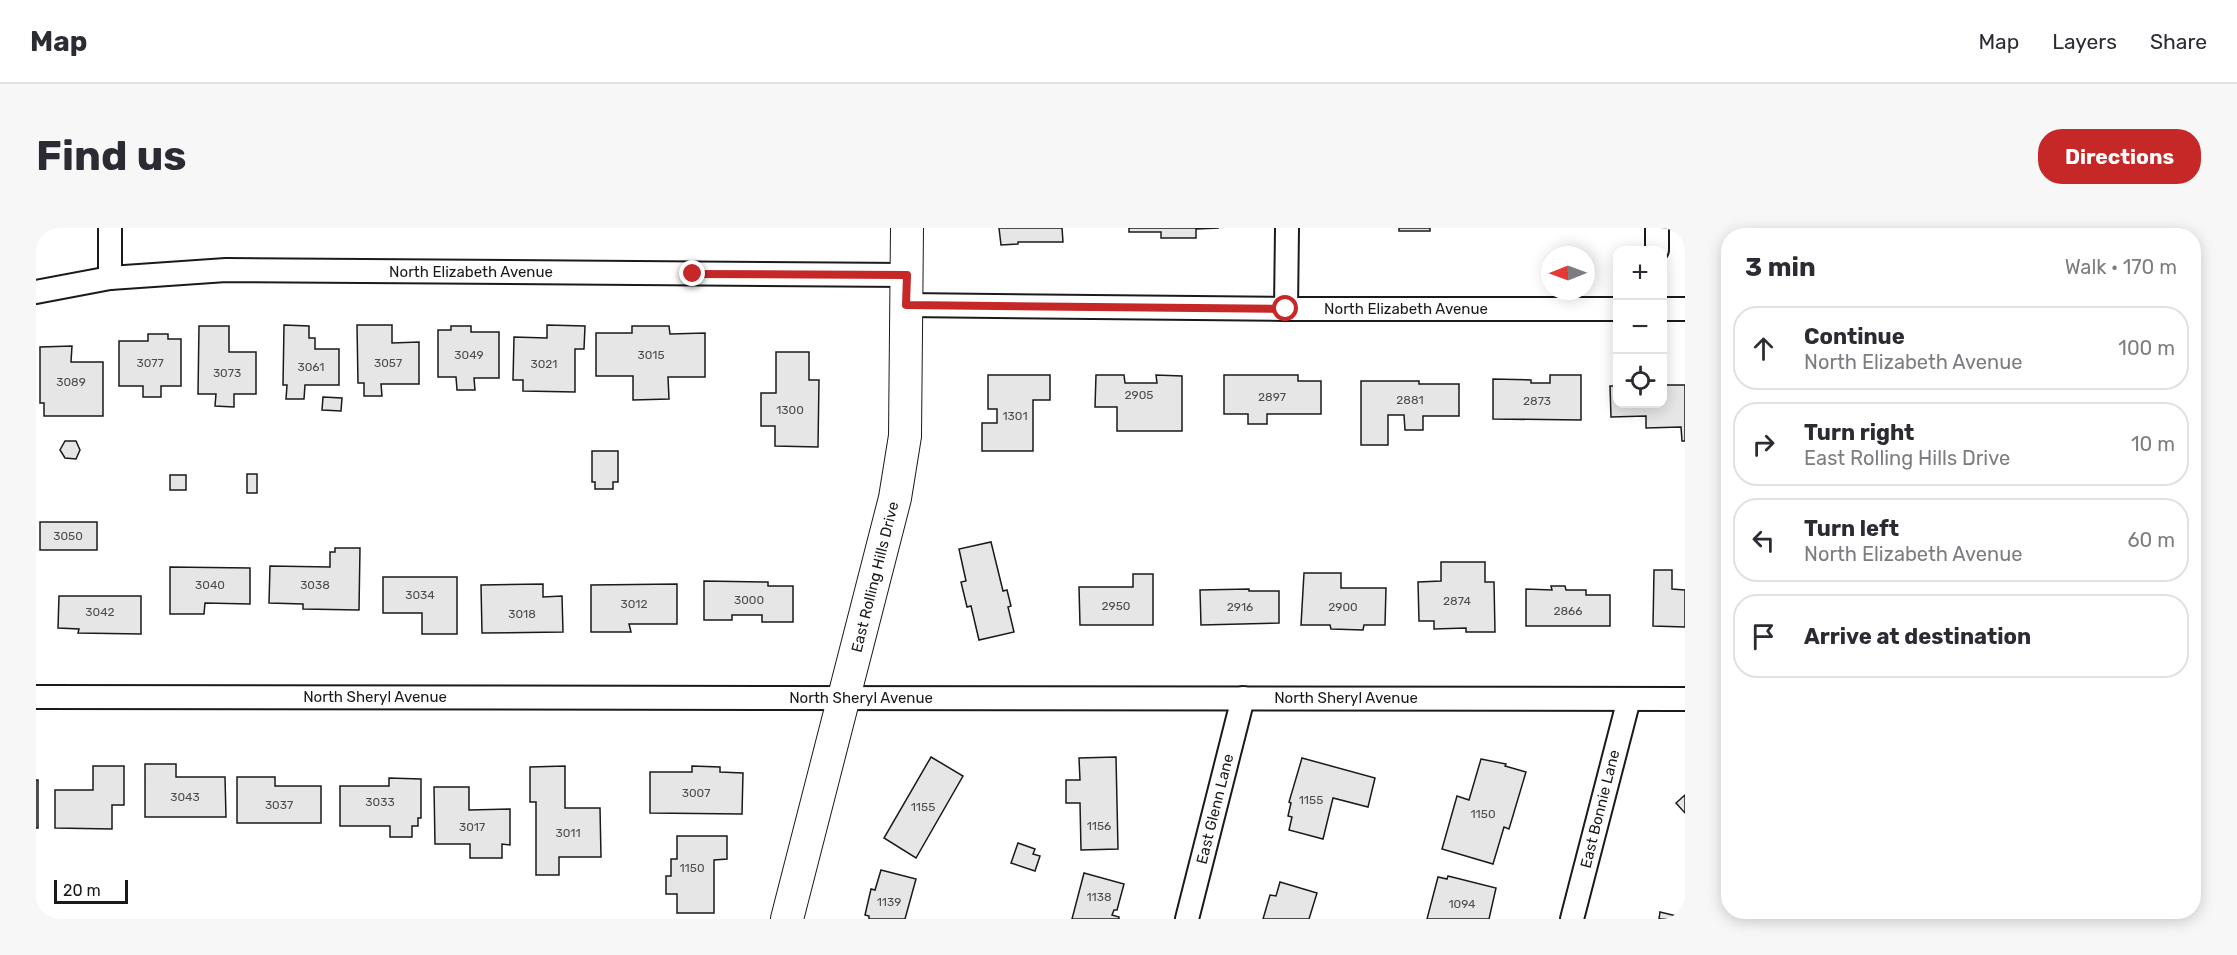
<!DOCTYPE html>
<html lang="en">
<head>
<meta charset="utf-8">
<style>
  body { margin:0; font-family:Rubik,sans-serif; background:#f7f7f7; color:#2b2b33 }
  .controls { position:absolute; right:18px; top:18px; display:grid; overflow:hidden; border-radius:12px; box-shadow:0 3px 15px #0003 }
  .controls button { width:54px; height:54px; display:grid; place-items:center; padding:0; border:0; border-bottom:2px solid #e1e1e2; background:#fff; color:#2b2b33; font:30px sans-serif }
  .compass { position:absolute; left:1505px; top:18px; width:54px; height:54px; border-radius:50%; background:#fff; box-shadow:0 3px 15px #0003; rotate:269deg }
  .scale { position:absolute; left:18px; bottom:15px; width:74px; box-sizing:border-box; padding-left:6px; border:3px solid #1a1a1a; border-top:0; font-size:16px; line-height:21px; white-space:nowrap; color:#1a1a1a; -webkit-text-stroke:4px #fff; paint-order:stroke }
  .stop { position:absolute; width:18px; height:18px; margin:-14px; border:4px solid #c62828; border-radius:50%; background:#fff }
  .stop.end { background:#c62828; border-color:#fff; box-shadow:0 2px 6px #0008 }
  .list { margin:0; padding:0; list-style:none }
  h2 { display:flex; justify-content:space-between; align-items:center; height:78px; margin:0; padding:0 24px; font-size:26px }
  h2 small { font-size:20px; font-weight:400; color:#7c7c81 }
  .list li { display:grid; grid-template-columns:39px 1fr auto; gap:18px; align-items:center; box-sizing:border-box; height:84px; margin:0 12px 12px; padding:0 12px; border:2px solid #e1e1e2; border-radius:24px }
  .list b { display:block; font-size:22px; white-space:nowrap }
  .list p { margin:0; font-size:20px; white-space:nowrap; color:#7c7c81 }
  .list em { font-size:20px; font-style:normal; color:#7c7c81 }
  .icon { flex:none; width:33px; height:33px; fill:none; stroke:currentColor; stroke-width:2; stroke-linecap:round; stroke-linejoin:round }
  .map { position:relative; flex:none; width:1649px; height:691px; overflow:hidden; border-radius:24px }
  header { display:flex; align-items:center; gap:36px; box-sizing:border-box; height:84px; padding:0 30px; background:#fff; border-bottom:2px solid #e1e1e2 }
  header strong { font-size:28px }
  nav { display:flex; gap:33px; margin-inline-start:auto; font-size:21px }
  .intro { display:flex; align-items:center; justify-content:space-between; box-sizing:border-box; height:144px; padding:0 36px }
  h1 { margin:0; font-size:42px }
  .button { padding:15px 27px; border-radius:24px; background:#c62828; color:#fff; font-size:21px; font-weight:700 }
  main { display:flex; gap:36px; padding:0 36px }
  aside { flex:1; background:#fff; border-radius:24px; box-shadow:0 3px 15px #0003 }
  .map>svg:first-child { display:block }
  .building { fill:#e6e6e6; stroke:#1a1a1a; stroke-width:1.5 }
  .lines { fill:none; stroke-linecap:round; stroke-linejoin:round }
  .street-casing { stroke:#1a1a1a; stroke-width:26 }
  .secondary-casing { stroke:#1a1a1a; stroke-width:34 }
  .street { stroke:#fff; stroke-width:22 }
  .secondary { stroke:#fff; stroke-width:32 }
  .route { stroke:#c62828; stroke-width:8 }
  .labels { text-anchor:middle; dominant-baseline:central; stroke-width:4.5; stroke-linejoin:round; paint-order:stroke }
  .number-label { font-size:12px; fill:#4d4d4d }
  .street-label { font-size:15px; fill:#1a1a1a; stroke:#fff }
</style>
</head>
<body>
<header>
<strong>Map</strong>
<nav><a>Map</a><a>Layers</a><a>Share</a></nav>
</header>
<div class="intro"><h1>Find us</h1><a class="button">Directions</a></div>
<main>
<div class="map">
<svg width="1649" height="691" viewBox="0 0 1649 691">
  <rect width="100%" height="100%" fill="#fff"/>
  <!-- building -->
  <g class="building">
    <polygon points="963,0 1026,0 1027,14 982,14 982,16 965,17"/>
    <polygon points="1093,0 1183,0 1160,1 1160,10 1125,10 1125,4 1093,4"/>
    <rect x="1363" y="0" width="31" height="3"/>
    <polygon points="248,97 273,98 273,110 279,110 279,121 303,121 303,157 269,157 268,171 250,171 251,157 247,157"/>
    <polygon points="321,97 356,97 356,115 383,114 383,156 345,156 346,168 328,168 328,155 322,155"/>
    <polygon points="511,97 549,98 548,121 539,121 539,164 487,163 487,152 477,152 478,109 511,110"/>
    <polygon points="163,98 193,98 193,124 220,124 220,166 198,166 198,179 179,178 180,166 162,166"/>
    <polygon points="415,98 435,98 435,104 463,104 463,150 438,150 439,162 421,162 420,149 402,149 402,102 415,102"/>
    <polygon points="596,98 633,98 634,106 669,105 669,149 632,149 633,171 597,172 597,148 560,148 560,105 596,105"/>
    <polygon points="112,106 132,106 132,111 145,111 145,158 125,158 125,169 107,169 107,158 83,158 83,113 112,113"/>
    <polygon points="36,118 35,134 67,134 67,188 8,188 8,175 4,175 4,119"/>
    <polygon points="740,124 773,124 773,152 783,152 782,219 739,218 739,198 725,198 725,165 740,165"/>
    <polygon points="952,147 1014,147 1014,172 997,172 997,223 946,223 946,195 961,195 961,181 952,181"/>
    <polygon points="1060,147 1088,147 1089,155 1121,155 1120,147 1146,148 1146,203 1081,203 1081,179 1059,179"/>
    <polygon points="1188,147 1262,147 1262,153 1285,153 1285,186 1231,186 1231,196 1212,196 1212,186 1188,186"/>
    <polygon points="1514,147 1545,147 1545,192 1457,191 1457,151 1495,152 1495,155 1514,155"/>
    <polygon points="1325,153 1383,153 1383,156 1423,156 1423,188 1387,188 1387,202 1369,202 1368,187 1352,187 1352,217 1325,217"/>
    <polygon points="1626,157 1649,157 1649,213 1646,213 1645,199 1610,200 1610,188 1575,189 1574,158 1582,158 1582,176 1626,176"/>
    <polygon points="287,169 306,170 305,183 286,182"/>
    <polygon points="29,213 40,213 44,222 40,231 29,230 24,222"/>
    <polygon points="556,223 582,223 582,254 577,254 577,261 559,261 559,254 556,254"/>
    <rect x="211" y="246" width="10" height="19"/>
    <rect x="134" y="247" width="16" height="15"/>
    <rect x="4" y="294" width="57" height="28"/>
    <polygon points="955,314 967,363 971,362 975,378 972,379 978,404 943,412 935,378 931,379 925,354 930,353 923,321"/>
    <polygon points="299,320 324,320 323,382 267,381 267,376 233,375 234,338 294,339 294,324 299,324"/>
    <polygon points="1405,334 1449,334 1449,354 1458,354 1459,404 1430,404 1430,400 1398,401 1398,393 1383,393 1382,354 1405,353"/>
    <polygon points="134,339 214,340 214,376 169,375 168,386 134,386"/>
    <polygon points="1618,342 1636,342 1636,361 1649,362 1649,399 1617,398"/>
    <polygon points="1268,345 1305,345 1305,360 1350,360 1349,397 1328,397 1327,402 1295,401 1294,397 1265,397"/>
    <polygon points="1097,346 1117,346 1117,397 1044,397 1043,359 1097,359"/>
    <polygon points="347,349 421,349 421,406 386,406 386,385 347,385"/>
    <polygon points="668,353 732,354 732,358 757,358 757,394 726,394 726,387 696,387 696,392 668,392"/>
    <polygon points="507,356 507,369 526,368 527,404 446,405 445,357"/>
    <polygon points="641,356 641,396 593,396 595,404 555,404 555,357"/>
    <polygon points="1515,358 1529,358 1530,362 1550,362 1550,367 1574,367 1574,398 1490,398 1490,361 1516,362"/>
    <polygon points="1213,361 1213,363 1243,363 1243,395 1165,397 1164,362"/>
    <polygon points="23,368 105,368 105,406 42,405 43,401 22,400"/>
    <polygon points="895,529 927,548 880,630 848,610"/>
    <polygon points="1080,529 1082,621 1045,622 1044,575 1030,575 1030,552 1044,552 1043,530"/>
    <polygon points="1266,530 1339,550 1332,579 1297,570 1287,611 1253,602 1256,589 1252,588 1255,575 1253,574"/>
    <polygon points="1445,531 1470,536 1469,538 1490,544 1473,601 1468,599 1457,636 1406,621 1421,568 1433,572"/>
    <polygon points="109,536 140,536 140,549 189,549 190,589 109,589"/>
    <polygon points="57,538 88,538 88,577 76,577 76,601 19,600 19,562 57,562"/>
    <polygon points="529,538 529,580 564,580 565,629 523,629 523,647 500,647 500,574 494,574 494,539"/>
    <polygon points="656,538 684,539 684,544 707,545 706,586 614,585 614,544 656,544"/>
    <polygon points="201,549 239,549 239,558 285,558 285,595 201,595"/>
    <polygon points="353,550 385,551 385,590 382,590 382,598 376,598 376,609 354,609 354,598 304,598 304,558 353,558"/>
    <rect x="0" y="552" width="2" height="48"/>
    <polygon points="398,559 433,559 433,582 474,581 474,617 466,616 466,630 434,630 434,616 399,616"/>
    <polygon points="1649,567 1649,585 1640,575"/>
    <polygon points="641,608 691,608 691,631 678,632 678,685 641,685 641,666 630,666 630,648 635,648 635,631 641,631"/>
    <polygon points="982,615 999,621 997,626 1004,628 999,643 975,635"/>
    <polygon points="845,642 880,651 869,691 833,691 833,688 829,687 835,661 839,662"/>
    <polygon points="1048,645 1088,656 1081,682 1078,682 1076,687 1083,689 1083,691 1036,691"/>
    <polygon points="1412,648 1460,660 1453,691 1391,691 1402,649 1411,651"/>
    <polygon points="1244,654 1281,665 1273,691 1227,691 1234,667 1240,668"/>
    <polygon points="1624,684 1649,690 1649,691 1623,691"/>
  </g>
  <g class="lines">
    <defs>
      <g id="street">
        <polyline points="1621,22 1621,0"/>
        <polyline points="74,50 74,0"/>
        <polyline points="0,64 74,50 190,42 871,47"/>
        <polyline points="870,77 1250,81 1582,81"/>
        <polyline points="1250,81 1251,0"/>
        <polyline points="1626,81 1649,81"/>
        <polyline points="0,469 1649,471"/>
        <polyline points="1151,691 1207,470"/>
        <polyline points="1536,691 1593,471"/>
      </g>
      <polyline id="secondary" points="751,691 859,270 869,208 871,0"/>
    </defs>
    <!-- street casing -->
    <use href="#street" class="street-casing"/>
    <!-- secondary casing -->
    <use href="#secondary" class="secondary-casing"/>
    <!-- street -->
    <use href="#street" class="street"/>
    <!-- secondary -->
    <use href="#secondary" class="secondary"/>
  </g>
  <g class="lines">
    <!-- route -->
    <polyline class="route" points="657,46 871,47 870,77 1250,81"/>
  </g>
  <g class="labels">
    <!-- number labels -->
    <g class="number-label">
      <text x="433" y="127">3049</text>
      <text x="615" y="127">3015</text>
      <text x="114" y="135">3077</text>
      <text x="352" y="135">3057</text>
      <text x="508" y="136">3021</text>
      <text x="275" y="139">3061</text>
      <text x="191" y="145">3073</text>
      <text x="35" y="154">3089</text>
      <text x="1103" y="167">2905</text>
      <text x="1236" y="169">2897</text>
      <text x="1374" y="172">2881</text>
      <text x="1501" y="173">2873</text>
      <text x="754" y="182">1300</text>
      <text x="979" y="188">1301</text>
      <text x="32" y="308">3050</text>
      <text x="174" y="357">3040</text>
      <text x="279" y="357">3038</text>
      <text x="384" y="367">3034</text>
      <text x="713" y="372">3000</text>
      <text x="1421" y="373">2874</text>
      <text x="598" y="376">3012</text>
      <text x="1080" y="378">2950</text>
      <text x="1204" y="379">2916</text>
      <text x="1307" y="379">2900</text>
      <text x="1532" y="383">2866</text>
      <text x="64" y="384">3042</text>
      <text x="486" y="386">3018</text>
      <text x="660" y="565">3007</text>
      <text x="149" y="569">3043</text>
      <text x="1275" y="572">1155</text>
      <text x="344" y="574">3033</text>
      <text x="243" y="577">3037</text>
      <text x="887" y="579">1155</text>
      <text x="1447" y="586">1150</text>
      <text x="1063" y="598">1156</text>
      <text x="436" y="599">3017</text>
      <text x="532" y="605">3011</text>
      <text x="656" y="640">1150</text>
      <text x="1063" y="669">1138</text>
      <text x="853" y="674">1139</text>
      <text x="1426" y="676">1094</text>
    </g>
    <!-- street labels -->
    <g class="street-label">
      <text x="435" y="44">North Elizabeth Avenue</text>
      <text x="1370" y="81">North Elizabeth Avenue</text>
      <text transform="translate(839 349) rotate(-76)">East Rolling Hills Drive</text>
      <text x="339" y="469">North Sheryl Avenue</text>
      <text x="825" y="470">North Sheryl Avenue</text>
      <text x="1310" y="470">North Sheryl Avenue</text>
      <text transform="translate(1179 581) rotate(-76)">East Glenn Lane</text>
      <text transform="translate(1564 581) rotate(-76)">East Bonnie Lane</text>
    </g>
  </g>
</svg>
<div class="controls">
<button>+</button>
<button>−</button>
<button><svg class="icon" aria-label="locate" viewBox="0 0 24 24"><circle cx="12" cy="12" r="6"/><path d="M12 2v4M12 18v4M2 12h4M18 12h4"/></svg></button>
</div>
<svg class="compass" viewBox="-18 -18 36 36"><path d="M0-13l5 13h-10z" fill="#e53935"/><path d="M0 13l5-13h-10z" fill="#7c7c81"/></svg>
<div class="scale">20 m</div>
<div class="stop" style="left:1250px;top:81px"></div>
<div class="stop end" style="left:657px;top:46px"></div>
</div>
<aside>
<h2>3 min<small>Walk · 170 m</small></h2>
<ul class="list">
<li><svg class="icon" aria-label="ahead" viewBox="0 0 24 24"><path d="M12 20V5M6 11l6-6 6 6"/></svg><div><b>Continue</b><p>North Elizabeth Avenue</p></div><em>100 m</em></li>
<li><svg class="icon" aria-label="right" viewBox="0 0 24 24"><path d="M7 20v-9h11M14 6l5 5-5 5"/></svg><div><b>Turn right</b><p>East Rolling Hills Drive</p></div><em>10 m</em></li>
<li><svg class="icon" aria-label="left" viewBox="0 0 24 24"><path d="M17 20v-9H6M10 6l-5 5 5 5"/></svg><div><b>Turn left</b><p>North Elizabeth Avenue</p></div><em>60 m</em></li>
<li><svg class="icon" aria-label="arrive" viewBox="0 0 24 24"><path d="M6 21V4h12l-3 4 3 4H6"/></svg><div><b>Arrive at destination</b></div></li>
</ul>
</aside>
</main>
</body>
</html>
